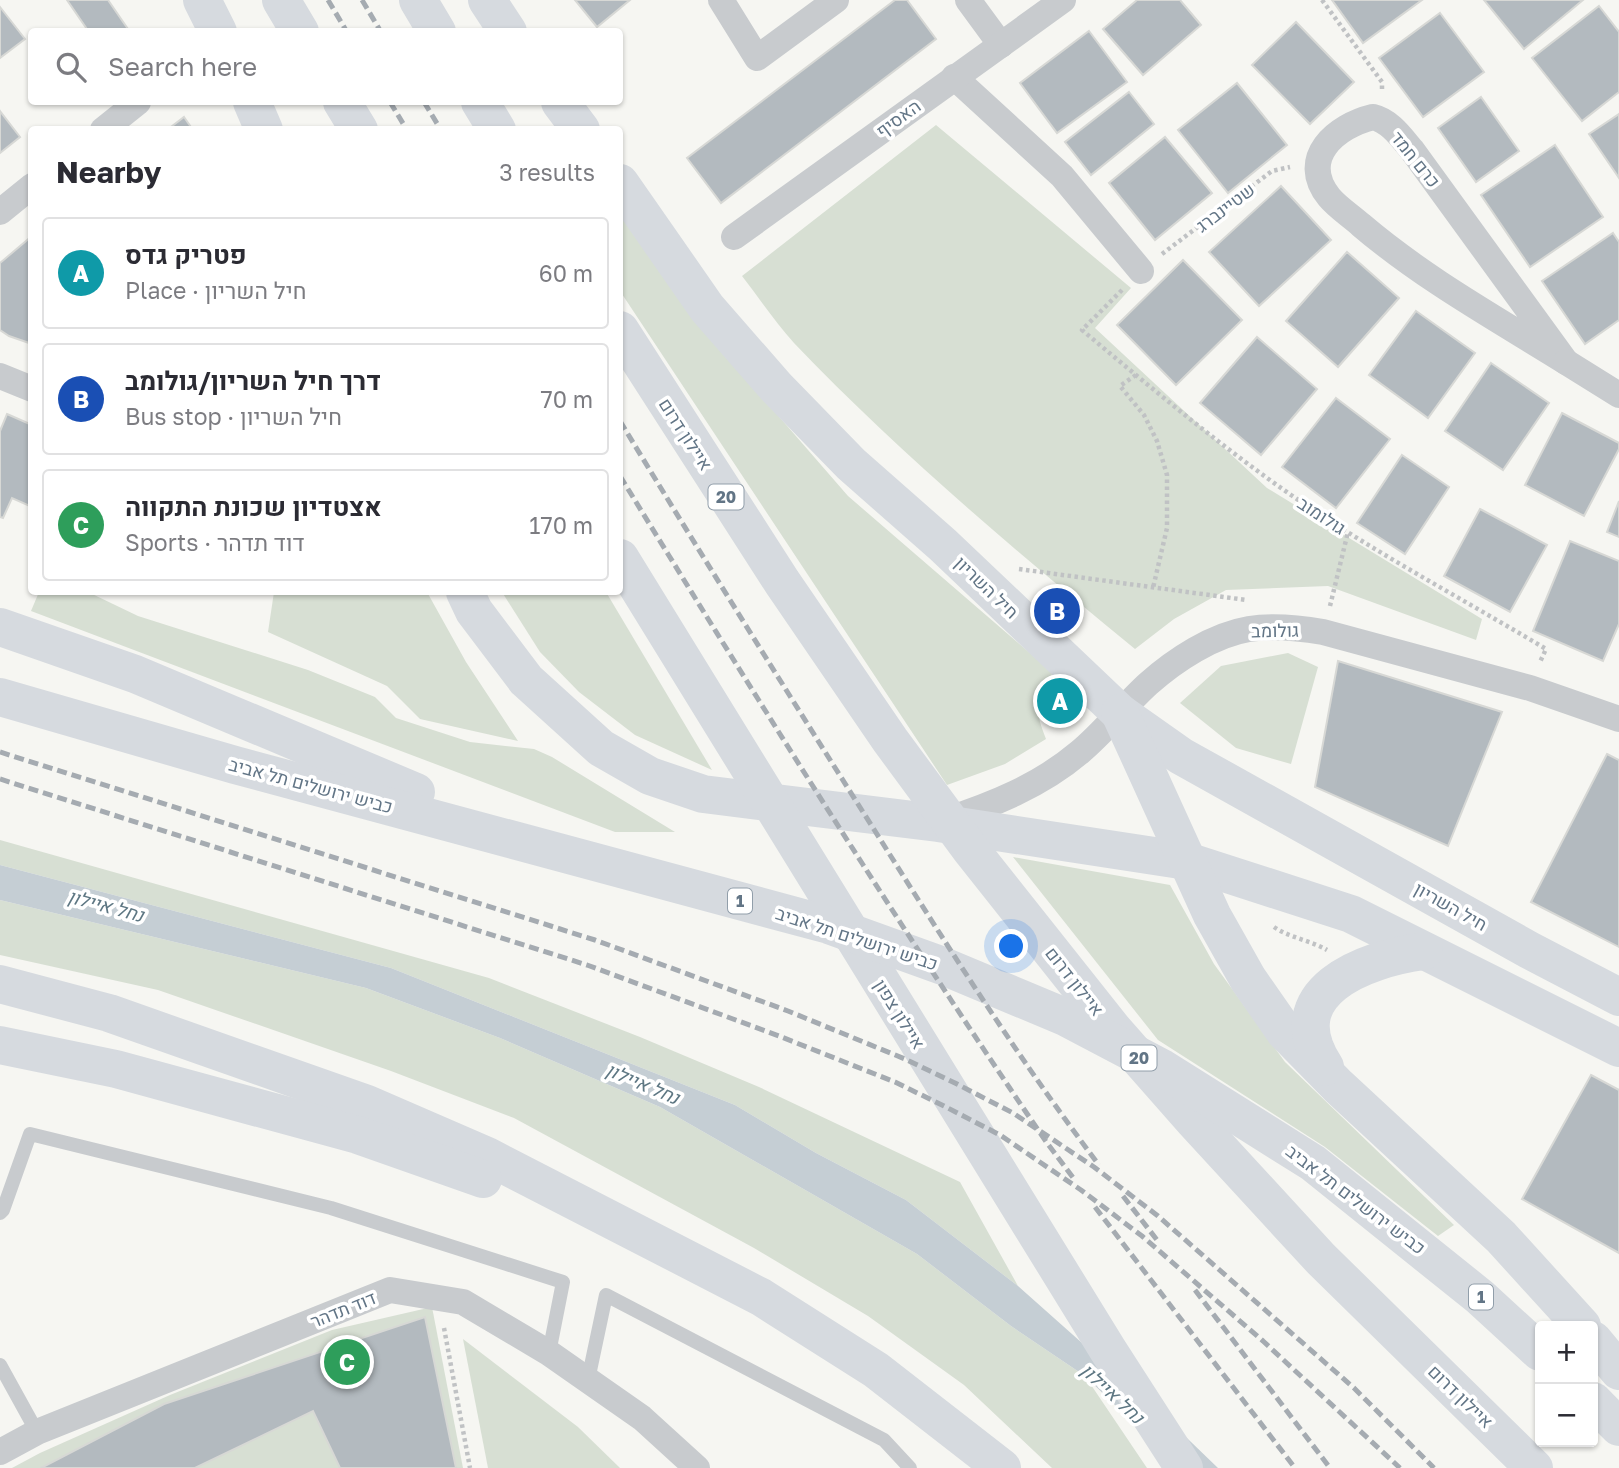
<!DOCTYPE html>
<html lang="en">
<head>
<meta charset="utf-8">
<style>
  body { margin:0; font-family:"Golos Text",Heebo,sans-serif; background:#f7f7f7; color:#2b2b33 }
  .controls { position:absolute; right:21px; bottom:21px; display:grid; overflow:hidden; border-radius:7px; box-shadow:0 2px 5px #0004 }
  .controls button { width:63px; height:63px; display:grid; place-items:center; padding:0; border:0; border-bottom:2px solid #e1e1e2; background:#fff; color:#2b2b33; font:35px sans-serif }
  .you { position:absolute; left:1012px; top:947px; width:24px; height:24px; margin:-18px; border:5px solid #fff; border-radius:50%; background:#1a73e8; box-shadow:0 0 0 10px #1a73e833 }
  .badge { display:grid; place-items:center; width:46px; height:46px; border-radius:50%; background:#111827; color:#fff; font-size:23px; font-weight:700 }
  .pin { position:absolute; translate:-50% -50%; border:4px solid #fff; box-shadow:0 2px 7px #0006 }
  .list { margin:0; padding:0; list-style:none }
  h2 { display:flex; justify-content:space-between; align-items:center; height:91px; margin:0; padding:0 28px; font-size:30px }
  h2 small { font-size:23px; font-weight:400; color:#7c7c81 }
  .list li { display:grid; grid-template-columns:46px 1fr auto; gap:21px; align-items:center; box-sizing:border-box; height:112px; margin:0 14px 14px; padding:0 14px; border:2px solid #e1e1e2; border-radius:7px }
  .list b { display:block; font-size:26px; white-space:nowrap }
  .list p { margin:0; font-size:23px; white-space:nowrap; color:#7c7c81 }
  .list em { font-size:23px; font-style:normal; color:#7c7c81 }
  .icon { flex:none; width:38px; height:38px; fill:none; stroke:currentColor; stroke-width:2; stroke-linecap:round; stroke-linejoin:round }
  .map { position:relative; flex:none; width:1619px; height:1468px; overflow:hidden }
  .search { position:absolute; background:#fff; box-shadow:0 2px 5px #0004; left:28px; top:28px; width:595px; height:77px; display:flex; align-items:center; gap:18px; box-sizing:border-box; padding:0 24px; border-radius:7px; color:#7c7c81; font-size:26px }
  .panel { position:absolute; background:#fff; box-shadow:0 2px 5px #0004; left:28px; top:126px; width:595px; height:469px; border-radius:7px }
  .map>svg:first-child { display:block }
  .green { fill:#d7dfd3 }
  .water { fill:#c5ced4 }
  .building { fill:#b3babf; stroke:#d7d8d5; stroke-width:2 }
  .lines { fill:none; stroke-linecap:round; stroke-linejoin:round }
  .path { stroke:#c0c2c4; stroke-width:4.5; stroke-dasharray:3.5 3.5; stroke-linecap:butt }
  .service { stroke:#c8cbce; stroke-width:14 }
  .minor { stroke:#c8cbce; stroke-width:26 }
  .secondary { stroke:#d6dadf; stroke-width:38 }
  .motorway { stroke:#d6dadf; stroke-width:38 }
  .rail { stroke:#a5abb1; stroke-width:5; stroke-dasharray:10 5; stroke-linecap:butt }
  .labels { text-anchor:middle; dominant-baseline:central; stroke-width:7; stroke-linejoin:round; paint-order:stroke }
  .shield { fill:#fff; stroke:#919eaa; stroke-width:2 }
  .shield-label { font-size:16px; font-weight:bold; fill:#627586 }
  .street-label { font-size:18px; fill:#627586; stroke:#fff }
  .water-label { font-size:19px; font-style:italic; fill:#5e7783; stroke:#fff }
</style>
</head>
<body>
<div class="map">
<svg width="1619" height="1468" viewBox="0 0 1619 1468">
  <rect width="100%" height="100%" fill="#f6f6f2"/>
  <!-- green -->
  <g class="green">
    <path d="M936,125L1131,288L1095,328L1267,488L1482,619L1476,640L1328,586L1226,590L1174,619L1135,649C1017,552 899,453 794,343C775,322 759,298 742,276Z"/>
    <path d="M620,213L689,313L848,496L1053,673C1033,698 1035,711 1046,739L1005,764L947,785L620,291Z"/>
    <polygon points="39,592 88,592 138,616 308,670 375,697 396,718 470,742 534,749 552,757 675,832 615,832 31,611"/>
    <polygon points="274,592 427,592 466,662 518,741 420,719 387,686 268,632"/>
    <polygon points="502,592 606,592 712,770 635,735 579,692 540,652"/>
    <polygon points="1288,653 1318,667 1291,764 1236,748 1180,703 1221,666"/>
    <polygon points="0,840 489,978 640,1037 759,1087 960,1182 1018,1286 906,1200 816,1153 735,1105 391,968 0,865"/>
    <polygon points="1013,857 1170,885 1214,964 1285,1062 1454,1225 1438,1236 1325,1147 1158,1040"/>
    <polygon points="0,900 366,988 500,1038 660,1107 917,1254 1011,1326 1085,1376 1147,1468 1052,1468 964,1385 868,1316 754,1248 514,1118 391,1071 158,990 0,955"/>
    <polygon points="432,1307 463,1468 12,1468 40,1453 170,1395 332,1330"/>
    <polygon points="463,1339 578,1427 620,1468 488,1468"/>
  </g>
  <!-- water -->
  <polygon class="water" points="0,865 391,968 735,1105 816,1153 906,1200 1018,1286 1163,1415 1218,1468 1180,1468 1085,1376 1011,1326 917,1254 660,1107 500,1038 366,988 0,900"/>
  <!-- building -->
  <g class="building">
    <polygon points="67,0 108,0 130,32 89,32"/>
    <polygon points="575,0 630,0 597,27"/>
    <polygon points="895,0 907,0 936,39 721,203 687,158"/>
    <polygon points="1137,0 1180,0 1201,25 1143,75 1103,29"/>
    <polygon points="1332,0 1422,0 1363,43"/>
    <polygon points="1484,0 1583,0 1524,49"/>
    <polygon points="1599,6 1619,32 1619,92 1582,121 1532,58"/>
    <polygon points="0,7 25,39 0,58"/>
    <polygon points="1440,13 1484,72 1423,117 1379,58"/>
    <polygon points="1296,22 1354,82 1310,124 1252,65"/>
    <polygon points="1089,31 1127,82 1057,133 1020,83"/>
    <polygon points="1237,83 1287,145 1228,193 1178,130"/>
    <polygon points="1129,92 1154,124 1091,175 1065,142"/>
    <polygon points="1481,97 1519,151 1476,182 1438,128"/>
    <polygon points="0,111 20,137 0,153"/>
    <polygon points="1619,114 1619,178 1589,134"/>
    <polygon points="184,117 193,130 167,130"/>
    <polygon points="1165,137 1212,193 1155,240 1109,183"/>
    <polygon points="1555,145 1603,217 1530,267 1481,195"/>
    <polygon points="1281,186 1331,240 1259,306 1209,252"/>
    <polygon points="1613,233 1619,242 1619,320 1585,344 1542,281"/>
    <polygon points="32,236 32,344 9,336 0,330 0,263"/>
    <polygon points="1347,252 1399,298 1338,367 1286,321"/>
    <polygon points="1183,260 1242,320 1176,385 1117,325"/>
    <polygon points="1416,311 1475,353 1428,418 1369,375"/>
    <polygon points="1257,337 1317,389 1261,455 1200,403"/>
    <polygon points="1491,363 1549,403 1503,470 1445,431"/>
    <polygon points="1336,398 1390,439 1336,508 1282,467"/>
    <polygon points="1562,413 1619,443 1619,449 1584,516 1525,485"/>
    <polygon points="7,414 32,425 32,507 12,498 3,518 0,517 0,431"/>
    <polygon points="1402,455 1449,487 1405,554 1357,523"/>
    <polygon points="1619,501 1619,537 1607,532"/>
    <polygon points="1480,509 1547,545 1510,612 1444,576"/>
    <polygon points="1570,541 1619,561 1619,624 1603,661 1533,631"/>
    <polygon points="1338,661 1502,712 1448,846 1315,787"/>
    <polygon points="1607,754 1619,760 1619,947 1531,902"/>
    <polygon points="1591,1075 1619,1090 1619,1253 1522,1199"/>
    <polygon points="425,1317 456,1468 340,1468 313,1411 195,1468 41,1468 164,1404"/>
  </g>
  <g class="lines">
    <!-- path -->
    <g class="path">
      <polyline points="1322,0 1382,82 1382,90"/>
      <polyline points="1162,254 1272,171 1290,167"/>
      <path d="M1122,290L1082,330C1150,387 1218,444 1291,495C1372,551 1461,598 1546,649L1540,662"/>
      <polyline points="1136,375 1120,386 1144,415 1157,441 1167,475 1167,528 1153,588"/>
      <polyline points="1019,569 1246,600"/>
      <polyline points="1330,606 1348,532"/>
      <path d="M1274,927C1290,938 1310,940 1327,950"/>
      <polyline points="444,1328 470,1468"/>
    </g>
    <!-- service -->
    <g class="service">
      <polyline points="0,1213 3,1210 30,1134 331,1208 563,1282 549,1353"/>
      <polyline points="0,1365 37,1432"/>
      <polyline points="588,1380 606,1295 884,1440 910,1468"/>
    </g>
    <!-- minor -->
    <g class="minor">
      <polyline points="721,0 757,58 836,0"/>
      <polyline points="968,0 1001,45"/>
      <polyline points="954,77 1062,176 1141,271"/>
      <path d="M1373,117C1390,121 1401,137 1412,150L1566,362C1497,319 1423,278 1361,225C1351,216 1337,207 1329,197C1298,158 1336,126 1373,117Z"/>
      <polyline points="103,130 138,102"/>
      <polyline points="0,212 32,186"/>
      <polyline points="734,237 1063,0"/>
      <polyline points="1566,362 1619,395"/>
      <polyline points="0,376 32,389"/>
      <path d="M943,821C992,805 1040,786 1080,752C1104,732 1124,706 1148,684C1175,660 1213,635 1249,629C1273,625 1300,628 1323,632L1530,688L1619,719"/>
      <polyline points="0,1452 37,1432 390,1290 463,1302 549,1353 642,1418 697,1468"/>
    </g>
    <!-- secondary -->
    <g class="secondary">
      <polyline points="202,0 218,32"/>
      <polyline points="487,0 508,32"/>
      <polyline points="252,102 264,130"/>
      <polyline points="560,102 581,130"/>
      <polyline points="620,183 707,308 776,387 851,464 943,545 1120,713 1181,756 1529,950 1619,997"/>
      <polyline points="465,592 474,611 526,680 601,748 650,776 703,794 938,823 1187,861 1351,914 1619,1048"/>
    </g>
    <!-- motorway -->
    <g class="motorway">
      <polyline points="281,0 300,32"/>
      <polyline points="418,0 437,32"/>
      <polyline points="342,102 359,130"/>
      <polyline points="480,102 497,130"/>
      <polyline points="620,330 782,582 890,740 971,850 1113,1029 1194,1121 1321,1259 1534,1468"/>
      <polyline points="620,558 1108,1350 1184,1468"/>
      <polyline points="0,627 135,674 416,792"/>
      <polyline points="0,697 235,765 829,925 943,966 1065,1017 1162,1068 1313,1163 1480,1297 1540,1352"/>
      <polyline points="1120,713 1212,915 1248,979 1285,1032 1338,1086 1501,1237 1582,1326"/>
      <polyline points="0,984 109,1013 367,1104 487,1156 761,1297 876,1370 1002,1468"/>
      <polyline points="0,1045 116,1069 358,1135 483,1179"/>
      <path d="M1325,1067C1276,992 1364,959 1424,951"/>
      <polyline points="1593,1340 1619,1371"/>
      <polyline points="1593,1401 1619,1427"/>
    </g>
    <!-- rail -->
    <g class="rail">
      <polyline points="328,0 347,32"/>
      <polyline points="362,0 381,32"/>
      <polyline points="390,102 407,130"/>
      <polyline points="424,102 441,130"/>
      <path d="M620,421C703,558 789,695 875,831C946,944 1018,1058 1099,1165"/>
      <path d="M620,476C758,701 898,925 1047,1143L1074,1179"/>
      <polyline points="0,752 595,940 788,1011 905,1059 955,1083 1013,1113 1094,1167 1158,1216 1354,1388 1434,1468"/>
      <polyline points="0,779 587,965 779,1036 895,1082 944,1106 1000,1135 1081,1190 1142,1236 1263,1341 1400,1468"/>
      <polyline points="1123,1196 1157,1240"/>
      <polyline points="1095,1207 1295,1468"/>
      <polyline points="1195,1290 1330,1468"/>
    </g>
  </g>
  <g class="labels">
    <!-- shield labels -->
    <g class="shield">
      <rect x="708.5" y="484.5" width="35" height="25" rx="5"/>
      <rect x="728" y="888.5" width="24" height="25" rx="5"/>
      <rect x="1121.5" y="1045.5" width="35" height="25" rx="5"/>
      <rect x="1469" y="1284.5" width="24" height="25" rx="5"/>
    </g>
    <g class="shield-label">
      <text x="726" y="497">20</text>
      <text x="740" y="901">1</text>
      <text x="1139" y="1058">20</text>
      <text x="1481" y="1297">1</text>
    </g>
    <!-- street labels -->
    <g class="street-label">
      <text transform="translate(898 118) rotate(-36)">האסיף</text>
      <text transform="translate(1416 159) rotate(51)">כרם חמד</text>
      <text transform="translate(1225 207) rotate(-37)">שטיינברג</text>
      <text transform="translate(686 434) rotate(57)">איילון דרום</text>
      <text transform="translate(1322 515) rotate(33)">גולומוב</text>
      <text transform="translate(987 587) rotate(44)">חיל השריון</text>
      <text transform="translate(1275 630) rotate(-1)">גולומב</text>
      <text transform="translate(311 785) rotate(15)">כביש ירושלים תל אביב</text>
      <text transform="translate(1451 906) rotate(29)">חיל השריון</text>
      <text transform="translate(857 938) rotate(18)">כביש ירושלים תל אביב</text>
      <text transform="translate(1075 981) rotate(52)">איילון דרום</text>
      <text transform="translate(900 1014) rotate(58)">איילון צפון</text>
      <text transform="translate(1356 1199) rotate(37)">כביש ירושלים תל אביב</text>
      <text transform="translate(343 1309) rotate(-22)">דוד תדהר</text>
      <text transform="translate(1461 1396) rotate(44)">איילון דרום</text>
    </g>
    <!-- water labels -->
    <g class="water-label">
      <text transform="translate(106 905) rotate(15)">נחל איילון</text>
      <text transform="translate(643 1083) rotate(23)">נחל איילון</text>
      <text transform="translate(1113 1393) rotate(43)">נחל איילון</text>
    </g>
  </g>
</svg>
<div class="controls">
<button>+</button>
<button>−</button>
</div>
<div class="you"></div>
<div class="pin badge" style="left:1060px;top:701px;background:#0f9aa8">A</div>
<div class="pin badge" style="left:1057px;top:611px;background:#1a4fb4">B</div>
<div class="pin badge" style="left:347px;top:1362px;background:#2e9e5b">C</div>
<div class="search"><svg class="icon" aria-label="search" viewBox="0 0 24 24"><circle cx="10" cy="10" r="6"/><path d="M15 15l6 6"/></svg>Search here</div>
<section class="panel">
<h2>Nearby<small>3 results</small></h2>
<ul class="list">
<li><span class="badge" style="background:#0f9aa8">A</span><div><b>פטריק גדס</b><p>Place · חיל השריון</p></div><em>60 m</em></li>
<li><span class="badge" style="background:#1a4fb4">B</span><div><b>דרך חיל השריון/גולומב</b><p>Bus stop · חיל השריון</p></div><em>70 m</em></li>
<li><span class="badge" style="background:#2e9e5b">C</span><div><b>אצטדיון שכונת התקווה</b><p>Sports · דוד תדהר</p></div><em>170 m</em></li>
</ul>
</section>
</div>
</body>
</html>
